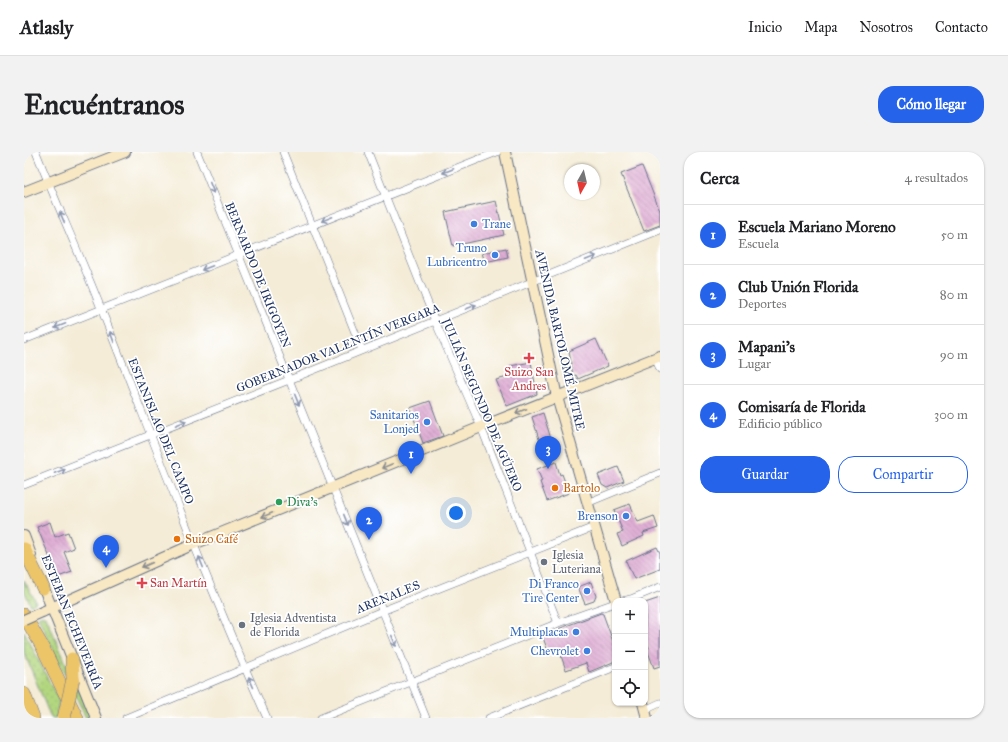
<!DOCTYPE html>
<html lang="es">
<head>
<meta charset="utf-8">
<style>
  body { margin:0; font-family:"IM FELL Great Primer",serif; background:#f2f2f2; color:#202124 }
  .controls { position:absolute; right:12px; bottom:12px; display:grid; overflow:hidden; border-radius:8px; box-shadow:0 1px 3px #0004 }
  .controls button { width:36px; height:36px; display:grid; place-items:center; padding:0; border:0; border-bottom:1px solid #e0e0e0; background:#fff; color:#202124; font:20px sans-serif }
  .compass { position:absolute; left:540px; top:12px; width:36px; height:36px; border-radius:50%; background:#fff; box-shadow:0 1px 3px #0004; rotate:188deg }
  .you { position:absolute; left:432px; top:361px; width:14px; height:14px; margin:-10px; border:3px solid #fff; border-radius:50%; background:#1a73e8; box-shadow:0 0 0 6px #1a73e833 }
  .badge { display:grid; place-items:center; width:26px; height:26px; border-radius:50%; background:#2563eb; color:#fff; font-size:13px; font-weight:700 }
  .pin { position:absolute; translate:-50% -33px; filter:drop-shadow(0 1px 2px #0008) }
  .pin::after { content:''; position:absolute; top:21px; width:14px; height:12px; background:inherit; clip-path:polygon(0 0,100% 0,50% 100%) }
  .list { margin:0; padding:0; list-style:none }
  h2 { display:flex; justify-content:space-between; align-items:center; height:52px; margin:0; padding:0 16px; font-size:17px }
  h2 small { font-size:13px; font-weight:400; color:#757577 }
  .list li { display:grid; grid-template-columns:26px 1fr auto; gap:12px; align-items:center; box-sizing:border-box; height:60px; padding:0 16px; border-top:1px solid #e0e0e0 }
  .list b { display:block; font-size:15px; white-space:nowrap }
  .list p { margin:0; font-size:13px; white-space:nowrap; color:#757577 }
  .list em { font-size:13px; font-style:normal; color:#757577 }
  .actions { display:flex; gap:8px; padding:12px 16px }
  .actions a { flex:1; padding:9px 0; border:1px solid #2563eb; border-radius:16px; text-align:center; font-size:14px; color:#2563eb }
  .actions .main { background:#2563eb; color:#fff }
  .icon { flex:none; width:22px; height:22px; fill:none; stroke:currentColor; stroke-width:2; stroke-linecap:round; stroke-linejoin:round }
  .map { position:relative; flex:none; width:636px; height:566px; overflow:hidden; border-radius:16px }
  header { display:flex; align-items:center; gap:24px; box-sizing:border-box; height:56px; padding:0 20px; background:#fff; border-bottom:1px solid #e0e0e0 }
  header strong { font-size:19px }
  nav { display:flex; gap:22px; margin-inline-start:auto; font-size:14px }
  .intro { display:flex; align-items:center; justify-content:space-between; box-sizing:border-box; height:96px; padding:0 24px }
  h1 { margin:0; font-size:28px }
  .button { padding:10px 18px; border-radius:16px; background:#2563eb; color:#fff; font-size:14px; font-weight:700 }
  main { display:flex; gap:24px; padding:0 24px }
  aside { flex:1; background:#fff; border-radius:16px; box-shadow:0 1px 3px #0004 }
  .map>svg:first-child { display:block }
  .grass { fill:url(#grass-dots); stroke:#67836f }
  .building { fill:url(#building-back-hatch) }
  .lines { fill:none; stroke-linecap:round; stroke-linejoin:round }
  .street-casing { stroke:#677188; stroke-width:8 }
  .secondary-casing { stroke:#677188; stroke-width:12 }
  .highway-casing { stroke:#677188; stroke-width:14 }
  .street { stroke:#fff; stroke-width:7 }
  .secondary { stroke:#f8e8c3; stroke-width:10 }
  .highway { stroke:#edc569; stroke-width:13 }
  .secondary-bridge-casing { stroke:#677188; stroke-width:12; stroke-linecap:butt }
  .highway-bridge-casing { stroke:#677188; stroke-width:14; stroke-linecap:butt }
  .secondary-bridge { stroke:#f8e8c3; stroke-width:10 }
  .highway-bridge { stroke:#edc569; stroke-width:13 }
  .oneway { stroke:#8d97ae }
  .oneway2 { stroke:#8a8c90 }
  .shop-dot { fill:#3f7fe0; stroke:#fff; stroke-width:1.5 }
  .health-dot { fill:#e0444e; stroke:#fff; stroke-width:1.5 }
  .food-dot { fill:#e8710a; stroke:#fff; stroke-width:1.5 }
  .leisure-dot { fill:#2e9e5b; stroke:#fff; stroke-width:1.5 }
  .worship-dot { fill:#6b7280; stroke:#fff; stroke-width:1.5 }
  .labels { text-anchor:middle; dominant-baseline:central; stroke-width:3.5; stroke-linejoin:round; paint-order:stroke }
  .shop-label { font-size:12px; fill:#366cbe; stroke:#fff; text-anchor:end }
  .street-label { font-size:12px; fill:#1b2f5e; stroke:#fff }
  .health-label { font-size:12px; fill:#be3a42; stroke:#fff }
  .food-label { font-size:12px; fill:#c56008; stroke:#fff; text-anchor:start }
  .leisure-label { font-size:12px; fill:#27864d; stroke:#fff; text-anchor:start }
  .worship-label { font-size:12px; fill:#5b616d; stroke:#fff; text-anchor:start }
</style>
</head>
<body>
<header>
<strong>Atlasly</strong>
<nav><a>Inicio</a><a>Mapa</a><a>Nosotros</a><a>Contacto</a></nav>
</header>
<div class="intro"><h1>Encuéntranos</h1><a class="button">Cómo llegar</a></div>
<main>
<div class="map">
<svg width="636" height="566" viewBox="0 0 636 566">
  <defs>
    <pattern id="grass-dots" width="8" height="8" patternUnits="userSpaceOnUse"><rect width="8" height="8" fill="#b3d780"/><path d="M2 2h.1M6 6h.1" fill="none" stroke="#99b971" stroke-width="1.8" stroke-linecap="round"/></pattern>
    <pattern id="building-back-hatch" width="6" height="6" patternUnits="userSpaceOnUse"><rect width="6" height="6" fill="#e0afd5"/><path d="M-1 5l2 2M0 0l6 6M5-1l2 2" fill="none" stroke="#b58fb0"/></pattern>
  </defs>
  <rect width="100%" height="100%" fill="#fff"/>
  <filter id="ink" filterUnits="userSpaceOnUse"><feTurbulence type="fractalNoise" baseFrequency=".025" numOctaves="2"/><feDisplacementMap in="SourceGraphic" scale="8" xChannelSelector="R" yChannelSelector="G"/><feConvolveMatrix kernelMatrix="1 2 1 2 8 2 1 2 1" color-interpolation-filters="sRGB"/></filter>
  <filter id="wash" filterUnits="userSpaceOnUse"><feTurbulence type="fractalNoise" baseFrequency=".012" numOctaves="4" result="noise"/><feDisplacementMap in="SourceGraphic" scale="16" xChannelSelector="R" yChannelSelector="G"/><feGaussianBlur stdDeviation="0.9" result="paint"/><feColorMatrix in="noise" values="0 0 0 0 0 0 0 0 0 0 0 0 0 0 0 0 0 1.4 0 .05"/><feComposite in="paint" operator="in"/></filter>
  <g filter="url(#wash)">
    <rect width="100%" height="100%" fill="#f4ecd7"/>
    <!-- grass -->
    <g class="grass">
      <polygon points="0,428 12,450 7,454 0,438"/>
      <polygon points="18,463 22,465 24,469 43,514 41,523 14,465"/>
      <polygon points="0,479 35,549 32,566 27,566 0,500"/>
      <polygon points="54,532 67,566 62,566 51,542"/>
    </g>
    <g id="blocks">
      <!-- building -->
      <g class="building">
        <polygon points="618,14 636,59 636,73 620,79 597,22"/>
        <polygon points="472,49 480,83 429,94 421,60"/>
        <polygon points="482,96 484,105 461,110 458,101"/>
        <polygon points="572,187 584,214 554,227 552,223 549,224 545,199"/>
        <polygon points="507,210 513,242 483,254 472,228 488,224 486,214"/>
        <polygon points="406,249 419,284 399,291 386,256"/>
        <polygon points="519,261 527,287 516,290 508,265"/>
        <polygon points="532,310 536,323 538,322 545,341 523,349 516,330 518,329 513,317"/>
        <polygon points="594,315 600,329 583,336 578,333 574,323"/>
        <polygon points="606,352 614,370 630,364 634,376 619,381 620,384 598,394 593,382 599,380 590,358"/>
        <polygon points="26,370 31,385 44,380 50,396 40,400 48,420 34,425 13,375"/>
        <polygon points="633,395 636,401 636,417 610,427 602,409"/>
        <polygon points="567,430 572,444 570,449 561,452 554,435"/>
        <polygon points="636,446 636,514 630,516 623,497 625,496 621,483 621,451"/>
        <polygon points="577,461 579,462 591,495 591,506 589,510 565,520 562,511 542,518 535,498 525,502 518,483"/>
      </g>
    </g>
  </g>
  <g filter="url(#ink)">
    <use href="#blocks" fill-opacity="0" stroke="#677188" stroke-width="1"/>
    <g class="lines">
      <defs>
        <g id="street">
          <path d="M12,0C33,53 57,105 78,159C132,295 183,432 243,566"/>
          <polyline points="173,0 402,566"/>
          <polyline points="259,0 338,198"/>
          <polyline points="344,0 411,169 457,275 534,471"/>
          <polyline points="0,188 473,0"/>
          <polyline points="631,206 636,217"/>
          <polyline points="0,333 265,228 636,78"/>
          <polyline points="563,351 636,321"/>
          <polyline points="598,449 607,447 636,435"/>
          <polyline points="621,558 636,551"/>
          <polyline points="102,566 358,459 570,375"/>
          <polyline points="297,566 534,471 591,451"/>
          <polyline points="465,566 591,515"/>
        </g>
        <g id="secondary">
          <polyline points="481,0 533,245 592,449"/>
          <polyline points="0,40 101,0"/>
          <polyline points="0,384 7,403"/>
          <polyline points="17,429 72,566"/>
          <polyline points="18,460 170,392 457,275 636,204"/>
          <polyline points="619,551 623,566"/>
        </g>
        <g id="highway">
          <polyline points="0,397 19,436"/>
          <polyline points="0,463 18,494 53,566"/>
          <polyline points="48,507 49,527"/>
          <polyline points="0,542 9,566"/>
        </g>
      </defs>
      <!-- street casing -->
      <use href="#street" class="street-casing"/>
      <!-- secondary casing -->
      <use href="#secondary" class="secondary-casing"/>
      <!-- highway casing -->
      <use href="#highway" class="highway-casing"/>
      <!-- street -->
      <use href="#street" class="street"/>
      <!-- secondary -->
      <use href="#secondary" class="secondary"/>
      <!-- highway -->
      <use href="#highway" class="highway"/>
      <defs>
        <polyline id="secondary-bridge" points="0,468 18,460"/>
        <polyline id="highway-bridge" points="40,566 49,527"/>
      </defs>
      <!-- secondary-bridge casing -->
      <use href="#secondary-bridge" class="secondary-bridge-casing"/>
      <!-- highway-bridge casing -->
      <use href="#highway-bridge" class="highway-bridge-casing"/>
      <!-- secondary-bridge -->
      <use href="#secondary-bridge" class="secondary-bridge"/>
      <!-- highway-bridge -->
      <use href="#highway-bridge" class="highway-bridge"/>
    </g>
    <!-- one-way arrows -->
    <defs><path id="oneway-shaft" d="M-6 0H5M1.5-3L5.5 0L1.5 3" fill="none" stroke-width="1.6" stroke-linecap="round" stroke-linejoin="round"/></defs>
    <g class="oneway">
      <use href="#oneway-shaft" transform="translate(424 19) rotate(159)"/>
      <use href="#oneway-shaft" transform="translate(188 36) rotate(68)"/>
      <use href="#oneway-shaft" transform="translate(38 65) rotate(-113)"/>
      <use href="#oneway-shaft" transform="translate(303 67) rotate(158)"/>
      <use href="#oneway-shaft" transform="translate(567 106) rotate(-22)"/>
      <use href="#oneway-shaft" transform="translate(183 116) rotate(159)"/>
      <use href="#oneway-shaft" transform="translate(447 155) rotate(-22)"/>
      <use href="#oneway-shaft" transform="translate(36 174) rotate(159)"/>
      <use href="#oneway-shaft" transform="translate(88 185) rotate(-111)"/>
      <use href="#oneway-shaft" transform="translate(273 248) rotate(68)"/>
      <use href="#oneway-shaft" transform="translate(157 271) rotate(-22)"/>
      <use href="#oneway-shaft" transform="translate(36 319) rotate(-22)"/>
      <use href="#oneway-shaft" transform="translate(322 368) rotate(68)"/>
      <use href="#oneway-shaft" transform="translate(177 410) rotate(-112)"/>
      <use href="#oneway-shaft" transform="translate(370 489) rotate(68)"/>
      <use href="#oneway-shaft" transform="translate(227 530) rotate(-114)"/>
    </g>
    <g class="oneway2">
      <use href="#oneway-shaft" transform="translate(497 259) rotate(158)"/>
      <use href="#oneway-shaft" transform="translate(363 314) rotate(158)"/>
      <use href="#oneway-shaft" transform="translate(243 363) rotate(158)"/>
      <use href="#oneway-shaft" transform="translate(123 413) rotate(156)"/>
    </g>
  </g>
  <!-- markers -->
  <g class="shop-dot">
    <circle cx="450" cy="72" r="4"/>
    <circle cx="471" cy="103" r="4"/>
    <circle cx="403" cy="270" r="4"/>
    <circle cx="602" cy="364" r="4"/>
    <circle cx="563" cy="439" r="4"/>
    <circle cx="552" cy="480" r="4"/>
    <circle cx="563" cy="499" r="4"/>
  </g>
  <g class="health-dot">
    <path d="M503 200h4v4h4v4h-4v4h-4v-4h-4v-4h4z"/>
    <path d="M116 425h4v4h4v4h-4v4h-4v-4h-4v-4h4z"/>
  </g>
  <g class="food-dot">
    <circle cx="531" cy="336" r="4"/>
    <circle cx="153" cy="387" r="4"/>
  </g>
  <circle class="leisure-dot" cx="255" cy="350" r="4"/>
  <g class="worship-dot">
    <circle cx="520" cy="410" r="4"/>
    <circle cx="218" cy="473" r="4"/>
  </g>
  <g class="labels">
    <!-- shop labels -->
    <g class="shop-label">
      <text x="458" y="72" text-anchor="start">Trane</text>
      <text x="463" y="96">Truno<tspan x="463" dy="14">Lubricentro</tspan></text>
      <text x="395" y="263">Sanitarios<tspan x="395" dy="14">Lonjed</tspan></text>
      <text x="594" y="364">Brenson</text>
      <text x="555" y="432">Di Franco<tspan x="555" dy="14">Tire Center</tspan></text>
      <text x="544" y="480">Multiplacas</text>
      <text x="555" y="499">Chevrolet</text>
    </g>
    <!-- street labels -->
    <g class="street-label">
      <text transform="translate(234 123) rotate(68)">BERNARDO DE IRIGOYEN</text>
      <text transform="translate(536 188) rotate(77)">AVENIDA BARTOLOMÉ MITRE</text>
      <text transform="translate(314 196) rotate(-22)">GOBERNADOR VALENTÍN VERGARA</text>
      <text transform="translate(458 253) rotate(67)">JULIÁN SEGUNDO DE AGÜERO</text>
      <text transform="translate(137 279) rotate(68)">ESTANISLAO DEL CAMPO</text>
      <text transform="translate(364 445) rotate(-22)">ARENALES</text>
      <text transform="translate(48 470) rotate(68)">ESTEBAN ECHEVERRÍA</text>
    </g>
    <!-- health labels -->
    <g class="health-label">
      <text x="505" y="220">Suizo San<tspan x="505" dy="14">Andres</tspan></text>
      <text x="126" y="431" text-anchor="start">San Martín</text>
    </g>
    <!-- food labels -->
    <g class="food-label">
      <text x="539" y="336">Bartolo</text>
      <text x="161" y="387">Suizo Café</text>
    </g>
    <!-- leisure labels -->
    <g class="leisure-label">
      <text x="263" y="350">Diva's</text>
    </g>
    <!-- worship labels -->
    <g class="worship-label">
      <text x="528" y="403">Iglesia<tspan x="528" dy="14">Luteriana</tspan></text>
      <text x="226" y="466">Iglesia Adventista<tspan x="226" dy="14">de Florida</tspan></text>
    </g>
  </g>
</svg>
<div class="controls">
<button>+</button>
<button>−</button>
<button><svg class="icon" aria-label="locate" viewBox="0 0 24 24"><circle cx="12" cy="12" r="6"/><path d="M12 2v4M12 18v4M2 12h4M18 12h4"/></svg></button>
</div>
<svg class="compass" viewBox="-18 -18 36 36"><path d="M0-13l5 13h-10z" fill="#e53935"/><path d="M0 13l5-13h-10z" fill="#757577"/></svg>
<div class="you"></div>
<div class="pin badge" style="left:387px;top:322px">1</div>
<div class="pin badge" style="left:345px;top:388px">2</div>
<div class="pin badge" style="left:524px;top:317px">3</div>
<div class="pin badge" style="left:82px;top:416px">4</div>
</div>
<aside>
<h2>Cerca<small>4 resultados</small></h2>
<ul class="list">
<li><span class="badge">1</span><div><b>Escuela Mariano Moreno</b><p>Escuela</p></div><em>50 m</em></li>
<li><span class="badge">2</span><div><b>Club Unión Florida</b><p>Deportes</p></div><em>80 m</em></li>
<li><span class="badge">3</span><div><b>Mapani's</b><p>Lugar</p></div><em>90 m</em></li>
<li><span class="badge">4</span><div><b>Comisaría de Florida</b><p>Edificio público</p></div><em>300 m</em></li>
</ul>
<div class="actions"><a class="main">Guardar</a><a>Compartir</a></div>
</aside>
</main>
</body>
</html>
